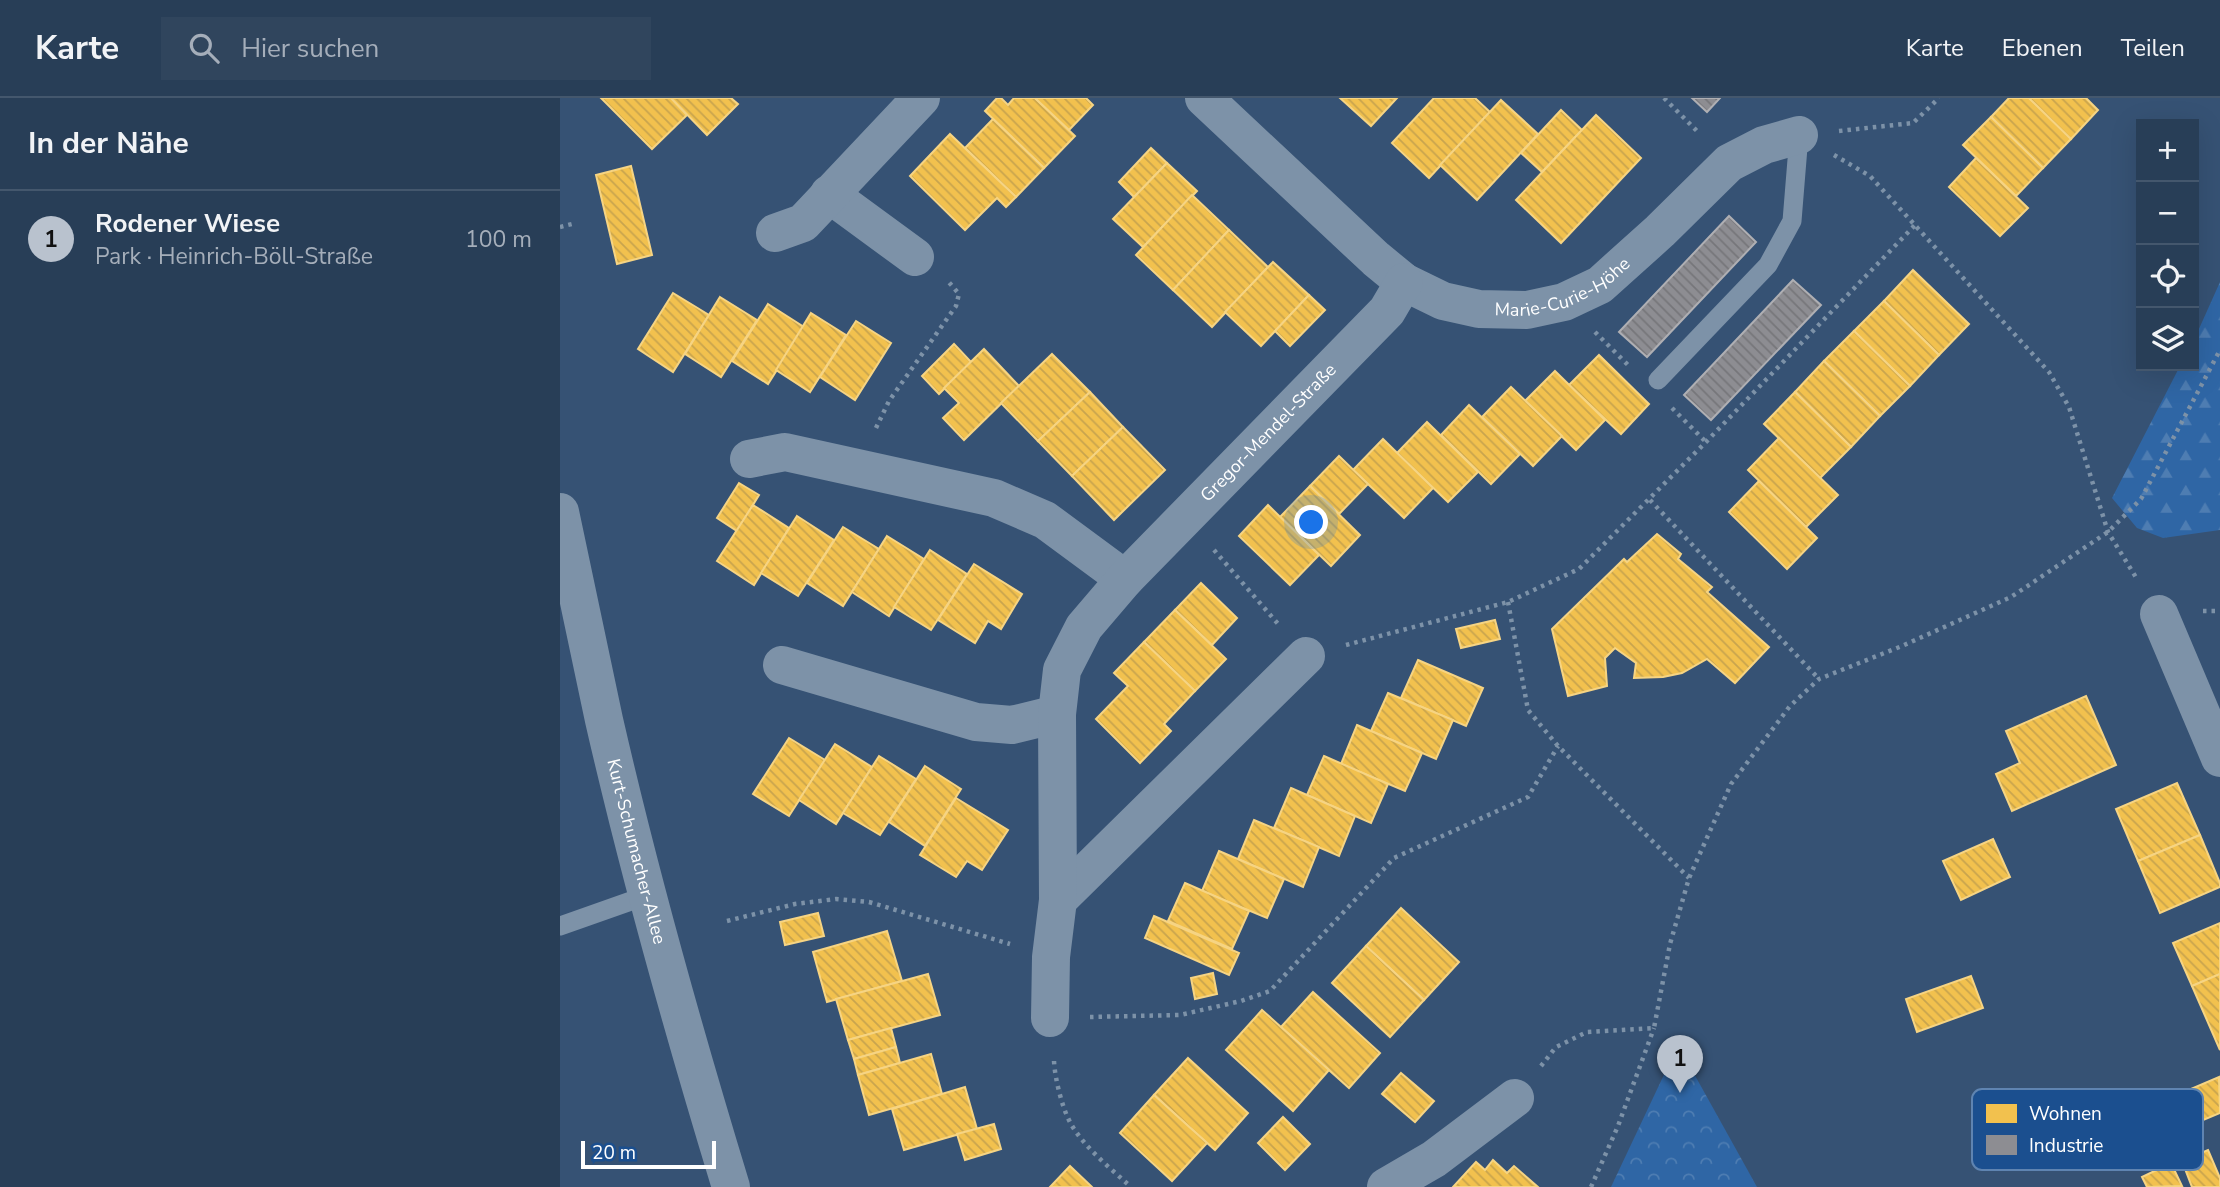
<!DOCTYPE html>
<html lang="de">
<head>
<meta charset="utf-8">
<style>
  body { margin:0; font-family:"Nunito Sans",sans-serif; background:#30455d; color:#f1f3f6 }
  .controls { position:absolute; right:21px; top:21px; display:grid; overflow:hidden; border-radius:0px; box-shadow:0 7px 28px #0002 }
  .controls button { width:63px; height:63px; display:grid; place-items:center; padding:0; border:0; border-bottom:2px solid #44576d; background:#283e57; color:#f1f3f6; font:35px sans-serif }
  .scale { position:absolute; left:21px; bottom:18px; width:135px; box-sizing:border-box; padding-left:7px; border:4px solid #fff; border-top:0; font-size:19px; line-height:24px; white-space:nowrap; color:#fff; -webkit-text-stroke:5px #1b4f8f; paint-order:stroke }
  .you { position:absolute; left:752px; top:425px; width:24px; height:24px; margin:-18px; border:5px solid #fff; border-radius:50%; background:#1a73e8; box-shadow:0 0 0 10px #1a73e833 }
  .badge { display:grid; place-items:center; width:46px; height:46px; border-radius:50%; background:#b9c2ce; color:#111; font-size:23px; font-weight:700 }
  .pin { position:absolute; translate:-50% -58px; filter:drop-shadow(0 2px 4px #0008) }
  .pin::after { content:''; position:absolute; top:37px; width:24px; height:21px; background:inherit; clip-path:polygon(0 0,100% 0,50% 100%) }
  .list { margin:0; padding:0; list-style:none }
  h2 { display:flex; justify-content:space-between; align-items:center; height:91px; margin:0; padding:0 28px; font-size:30px }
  h2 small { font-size:23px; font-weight:400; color:#a5aeba }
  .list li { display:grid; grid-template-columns:46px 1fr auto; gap:21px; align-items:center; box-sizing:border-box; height:98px; padding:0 28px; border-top:2px solid #44576d }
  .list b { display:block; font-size:26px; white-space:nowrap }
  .list p { margin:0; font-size:23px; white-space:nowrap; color:#a5aeba }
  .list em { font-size:23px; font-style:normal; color:#a5aeba }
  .icon { flex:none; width:38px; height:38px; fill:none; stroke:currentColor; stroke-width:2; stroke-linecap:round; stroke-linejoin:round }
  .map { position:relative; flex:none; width:1660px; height:1089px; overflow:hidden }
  header { display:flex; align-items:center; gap:42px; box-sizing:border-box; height:98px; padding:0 35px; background:#283e57; border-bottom:2px solid #44576d }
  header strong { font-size:33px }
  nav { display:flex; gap:38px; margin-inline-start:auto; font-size:24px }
  .search { width:490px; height:63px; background:#30455d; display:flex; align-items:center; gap:18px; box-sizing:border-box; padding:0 24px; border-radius:0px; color:#a5aeba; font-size:26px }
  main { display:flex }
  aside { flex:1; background:#283e57 }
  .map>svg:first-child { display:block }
  .forest { fill:url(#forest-firs) }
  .park { fill:url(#park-crowns) }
  .homes { fill:url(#homes-back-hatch); stroke:#f6d483; stroke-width:2 }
  .industry { fill:url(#industry-back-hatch); stroke:#afafb3; stroke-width:2 }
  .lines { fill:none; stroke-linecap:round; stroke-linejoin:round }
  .path { stroke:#7d92a8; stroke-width:4.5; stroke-dasharray:3.5 5; stroke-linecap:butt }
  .lane { stroke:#7d92a8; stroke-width:19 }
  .street { stroke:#7d92a8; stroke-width:38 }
  .labels { text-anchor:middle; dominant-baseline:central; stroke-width:7; stroke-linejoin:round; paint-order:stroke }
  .street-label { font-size:18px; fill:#fff; stroke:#1b4f8f }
  .key { fill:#1b4f8f; stroke:#5f84b1; stroke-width:2 }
  .key-label { font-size:19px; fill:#fff }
</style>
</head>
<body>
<header>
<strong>Karte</strong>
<div class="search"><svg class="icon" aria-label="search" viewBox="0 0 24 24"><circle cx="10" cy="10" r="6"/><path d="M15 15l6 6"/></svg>Hier suchen</div>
<nav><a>Karte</a><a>Ebenen</a><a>Teilen</a></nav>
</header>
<main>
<aside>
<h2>In der Nähe<small></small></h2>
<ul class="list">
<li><span class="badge">1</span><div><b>Rodener Wiese</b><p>Park · Heinrich-Böll-Straße</p></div><em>100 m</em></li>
</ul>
</aside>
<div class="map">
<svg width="1660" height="1089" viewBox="0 0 1660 1089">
  <defs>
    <pattern id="forest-firs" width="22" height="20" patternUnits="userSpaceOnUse" patternTransform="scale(1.75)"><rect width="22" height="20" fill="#2f66a5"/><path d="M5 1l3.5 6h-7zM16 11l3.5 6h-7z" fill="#4e7db2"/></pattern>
    <pattern id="park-crowns" width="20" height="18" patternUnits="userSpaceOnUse" patternTransform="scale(1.75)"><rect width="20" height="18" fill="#2f66a5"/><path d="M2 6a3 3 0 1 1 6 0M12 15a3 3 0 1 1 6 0" fill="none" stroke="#4e7db2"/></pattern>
    <pattern id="homes-back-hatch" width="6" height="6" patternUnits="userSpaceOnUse" patternTransform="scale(1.75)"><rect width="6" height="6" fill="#f2c14e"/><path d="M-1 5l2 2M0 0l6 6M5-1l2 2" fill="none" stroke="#c8a44e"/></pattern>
    <pattern id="industry-back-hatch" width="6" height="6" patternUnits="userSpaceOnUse" patternTransform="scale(1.75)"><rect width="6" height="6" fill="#8d8d92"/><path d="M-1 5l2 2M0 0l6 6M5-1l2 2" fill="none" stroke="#76767a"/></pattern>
  </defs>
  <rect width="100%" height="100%" fill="#365274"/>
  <!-- forest -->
  <polygon class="forest" points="1660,184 1660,432 1603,440 1577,430 1552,400 1620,268 1634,268 1634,242"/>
  <!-- park -->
  <polygon class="park" points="1118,947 1197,1089 1051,1089"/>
  <!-- homes -->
  <g class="homes">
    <polygon points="41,0 111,0 127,17 92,51"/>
    <polygon points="111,0 171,0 178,6 147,37"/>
    <polygon points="437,0 441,0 448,7 454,0 475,0 515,38 484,70 425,13"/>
    <polygon points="475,0 526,0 533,7 509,32"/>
    <polygon points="780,0 837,0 811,28"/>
    <polygon points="874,0 915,0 930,14 869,80 832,45"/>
    <polygon points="1449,0 1469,0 1511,41 1483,70 1431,19"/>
    <polygon points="1469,0 1526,0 1538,12 1511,41"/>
    <polygon points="941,2 978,36 917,102 880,67"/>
    <polygon points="1001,12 1022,32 982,74 961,55"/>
    <polygon points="1036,17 1081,60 1001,145 956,102"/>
    <polygon points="1431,19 1483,70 1456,98 1403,47"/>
    <polygon points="433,21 484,70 456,99 405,50"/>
    <polygon points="390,36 456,99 446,109 437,100 405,132 350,78"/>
    <polygon points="591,50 607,65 574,99 559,84"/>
    <polygon points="1416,60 1468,110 1440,138 1389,89"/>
    <polygon points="607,65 637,93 583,149 553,121"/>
    <polygon points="71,68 92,157 57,166 36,77"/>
    <polygon points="632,97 669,132 613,192 576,157"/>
    <polygon points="669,132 708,169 652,229 613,192"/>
    <polygon points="713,164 749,197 701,248 665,214"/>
    <polygon points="1353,172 1409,226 1379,257 1324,203"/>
    <polygon points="113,195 149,217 113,274 78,251"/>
    <polygon points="749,197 765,212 730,248 715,233"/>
    <polygon points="160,199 197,222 161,279 125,256"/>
    <polygon points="1324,203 1379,257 1350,288 1294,233"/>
    <polygon points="208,206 244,229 208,286 172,263"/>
    <polygon points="251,215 286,237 250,294 216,272"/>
    <polygon points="296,223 331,245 295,302 260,279"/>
    <polygon points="1294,233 1350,288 1320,318 1264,263"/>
    <polygon points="394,246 411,264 379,296 362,278"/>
    <polygon points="424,251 459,288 404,342 383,320 399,305 384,290"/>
    <polygon points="492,256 530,294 478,343 441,305"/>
    <polygon points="1039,257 1089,306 1061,336 1009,287"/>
    <polygon points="1264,263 1320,318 1291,349 1235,294"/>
    <polygon points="995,273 1045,322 1016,352 965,303"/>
    <polygon points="951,289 1002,338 973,368 922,319"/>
    <polygon points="530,294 563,329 512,378 478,343"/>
    <polygon points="1235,294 1291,349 1260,380 1204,326"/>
    <polygon points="909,307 960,356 931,386 881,337"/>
    <polygon points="867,324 918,374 888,404 837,355"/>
    <polygon points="563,329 605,372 554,422 512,378"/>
    <polygon points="1219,340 1278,397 1246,429 1188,372"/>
    <polygon points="823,341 873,390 844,420 793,372"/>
    <polygon points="779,358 808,386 779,416 750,388"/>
    <polygon points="1199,383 1257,440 1227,471 1169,414"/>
    <polygon points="179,385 199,397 177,433 157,420"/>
    <polygon points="750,388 800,437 771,468 720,419"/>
    <polygon points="193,407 229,430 194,487 157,463"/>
    <polygon points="708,407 759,457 730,487 679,438"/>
    <polygon points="237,418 274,442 238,498 201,475"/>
    <polygon points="283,429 319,451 283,508 247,485"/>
    <polygon points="1097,436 1121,456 1118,461 1152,489 1147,494 1209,549 1175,585 1147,561 1122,575 1103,579 1074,580 1076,565 1055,550 1045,560 1047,588 1008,598 992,531 1064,461 1067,464"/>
    <polygon points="327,438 364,461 329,518 292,494"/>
    <polygon points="370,452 407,476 371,532 334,509"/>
    <polygon points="414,466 462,496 441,531 428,523 415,545 378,522"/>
    <polygon points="641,485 677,520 652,547 615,512"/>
    <polygon points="615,512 666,561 635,593 584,544"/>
    <polygon points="935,522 940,541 901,550 896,531"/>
    <polygon points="584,544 635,593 604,626 611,633 580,665 536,621 568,588 554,575"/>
    <polygon points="858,562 923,590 906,628 841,600"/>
    <polygon points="828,595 893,622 876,661 811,633"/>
    <polygon points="1526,598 1556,667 1452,713 1436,676 1460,665 1446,633"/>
    <polygon points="797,627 862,655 845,693 781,666"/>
    <polygon points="229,640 265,662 229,718 193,696"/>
    <polygon points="275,646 312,669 276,726 239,702"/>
    <polygon points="319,658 356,681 320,737 283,715"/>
    <polygon points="764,658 828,686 811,725 747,697"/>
    <polygon points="365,668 401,691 365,748 329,724"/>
    <polygon points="1617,685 1640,737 1578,763 1556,711"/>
    <polygon points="731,690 795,718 779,758 714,730"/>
    <polygon points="396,700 448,732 422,772 407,763 396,779 360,757"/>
    <polygon points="694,722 759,749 743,789 678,761"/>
    <polygon points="1640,737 1660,785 1660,789 1600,815 1578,763"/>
    <polygon points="1433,741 1450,779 1401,802 1383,763"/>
    <polygon points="659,753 724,781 707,820 642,793"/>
    <polygon points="625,785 689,813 672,851 608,823"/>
    <polygon points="841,810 899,864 864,902 806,848"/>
    <polygon points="258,815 264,838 225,847 220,824"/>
    <polygon points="594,818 679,855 669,877 585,840"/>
    <polygon points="1660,825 1660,876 1632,888 1613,845"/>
    <polygon points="327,833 342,883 267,904 253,854"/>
    <polygon points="806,848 864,902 830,939 772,885"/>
    <polygon points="653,875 657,896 635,901 631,880"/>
    <polygon points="368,876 380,917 288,942 276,901"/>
    <polygon points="1660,876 1660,952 1632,888"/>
    <polygon points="1411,878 1423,910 1357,934 1346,901"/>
    <polygon points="753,894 820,955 789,990 721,929"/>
    <polygon points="702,912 769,972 733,1013 666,952"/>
    <polygon points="331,930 336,949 294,961 288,942"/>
    <polygon points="336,949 340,965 298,977 294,961"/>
    <polygon points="371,956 382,996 309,1017 298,977"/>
    <polygon points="628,960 688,1015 655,1052 594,997"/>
    <polygon points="841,975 874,1003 855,1024 822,996"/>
    <polygon points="1659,979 1660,1015 1610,1036 1598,1005"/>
    <polygon points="405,989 417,1031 344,1052 332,1011"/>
    <polygon points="594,997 647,1045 612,1083 560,1035"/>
    <polygon points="723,1019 750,1046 725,1072 698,1045"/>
    <polygon points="434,1026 441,1051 405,1062 397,1036"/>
    <polygon points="1648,1052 1660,1080 1660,1089 1632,1089 1622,1063"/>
    <polygon points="933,1062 947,1075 954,1068 978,1089 893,1089 916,1064 925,1072"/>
    <polygon points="1611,1065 1622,1088 1587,1089 1582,1079"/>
    <polygon points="510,1068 532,1089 490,1089"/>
  </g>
  <!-- industry -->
  <g class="industry">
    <polygon points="1132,0 1160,0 1147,14"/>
    <polygon points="1169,118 1196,144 1087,259 1059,234"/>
    <polygon points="1233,182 1261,207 1151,322 1124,297"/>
  </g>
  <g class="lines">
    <!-- path -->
    <g class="path">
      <polyline points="1104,0 1138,34"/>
      <polyline points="1279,33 1353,25 1379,0"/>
      <polyline points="1274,57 1310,78 1489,274 1509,309 1548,434 1577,481"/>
      <polyline points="0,129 16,125"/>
      <polyline points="1035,234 1068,267"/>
      <polyline points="1112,310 1146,344"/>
      <polyline points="316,330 329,303 396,208 399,196 387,182"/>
      <polyline points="1090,402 1259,581"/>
      <polyline points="654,452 719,527"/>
      <polyline points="948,504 968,612 998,648 1129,780"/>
      <polyline points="1643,513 1660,513"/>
      <polyline points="786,547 948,504 1019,471 1146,344 1356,126"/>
      <polyline points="167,823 235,806 276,801 309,804 450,846"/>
      <polyline points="530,919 620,917 681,903 710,893 834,760 968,699 998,648"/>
      <path d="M494,963C495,981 502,1010 511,1026C525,1050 550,1070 571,1089"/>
      <polyline points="981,968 996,949 1027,934 1094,930 1110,846 1129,780 1171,686 1230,608 1259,581 1342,548 1451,499 1548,434 1581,401 1660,252"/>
      <polyline points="1031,1089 1058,1028 1094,930"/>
    </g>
    <!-- lane -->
    <g class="lane">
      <polyline points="1098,282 1208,167 1232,123 1239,37"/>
      <polyline points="0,828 88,797"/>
    </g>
    <!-- street -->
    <g class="street">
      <path id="s1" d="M644,0L816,161L844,184L883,203L919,211L967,212L1004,204L1040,187L1100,133L1169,65L1204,47L1239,37"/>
      <polyline points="269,96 355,159"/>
      <polyline points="215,135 243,125 361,0"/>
      <polyline points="189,361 225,354 434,400 485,422 565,481"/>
      <path id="s2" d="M0,414C15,483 29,553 44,622C80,779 124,935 171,1089"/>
      <polyline points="1599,516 1660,660"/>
      <polyline points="222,567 416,624 452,627 497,616"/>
      <polyline points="498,802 746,558"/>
      <path id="s3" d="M490,920L491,859L498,802L497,616L502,572L524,529L565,481L827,213L844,184"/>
      <polyline points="826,1089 874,1061 955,1000"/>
    </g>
  </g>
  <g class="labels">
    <!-- street labels -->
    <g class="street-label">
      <text stroke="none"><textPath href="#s1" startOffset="441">Marie-Curie-Höhe</textPath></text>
      <text stroke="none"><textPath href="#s3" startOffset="665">Gregor-Mendel-Straße</textPath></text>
      <text stroke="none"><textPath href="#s2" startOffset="348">Kurt-Schumacher-Allee</textPath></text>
    </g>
  </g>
  <!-- legend -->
  <rect x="1412" y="991" width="231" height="81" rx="10" class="key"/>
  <rect x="1426" y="1006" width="31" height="19" fill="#f2c14e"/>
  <rect x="1426" y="1037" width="31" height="20" fill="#8d8d92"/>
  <g class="key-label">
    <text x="1469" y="1022">Wohnen</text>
    <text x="1469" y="1054">Industrie</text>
  </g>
</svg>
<div class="controls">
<button>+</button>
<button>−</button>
<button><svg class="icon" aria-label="locate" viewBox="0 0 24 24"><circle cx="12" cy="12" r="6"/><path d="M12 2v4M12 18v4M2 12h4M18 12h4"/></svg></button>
<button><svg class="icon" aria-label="layers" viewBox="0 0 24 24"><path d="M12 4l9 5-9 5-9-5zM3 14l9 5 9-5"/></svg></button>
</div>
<div class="scale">20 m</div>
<div class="you"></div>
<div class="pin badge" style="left:1120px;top:995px">1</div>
</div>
</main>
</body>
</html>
